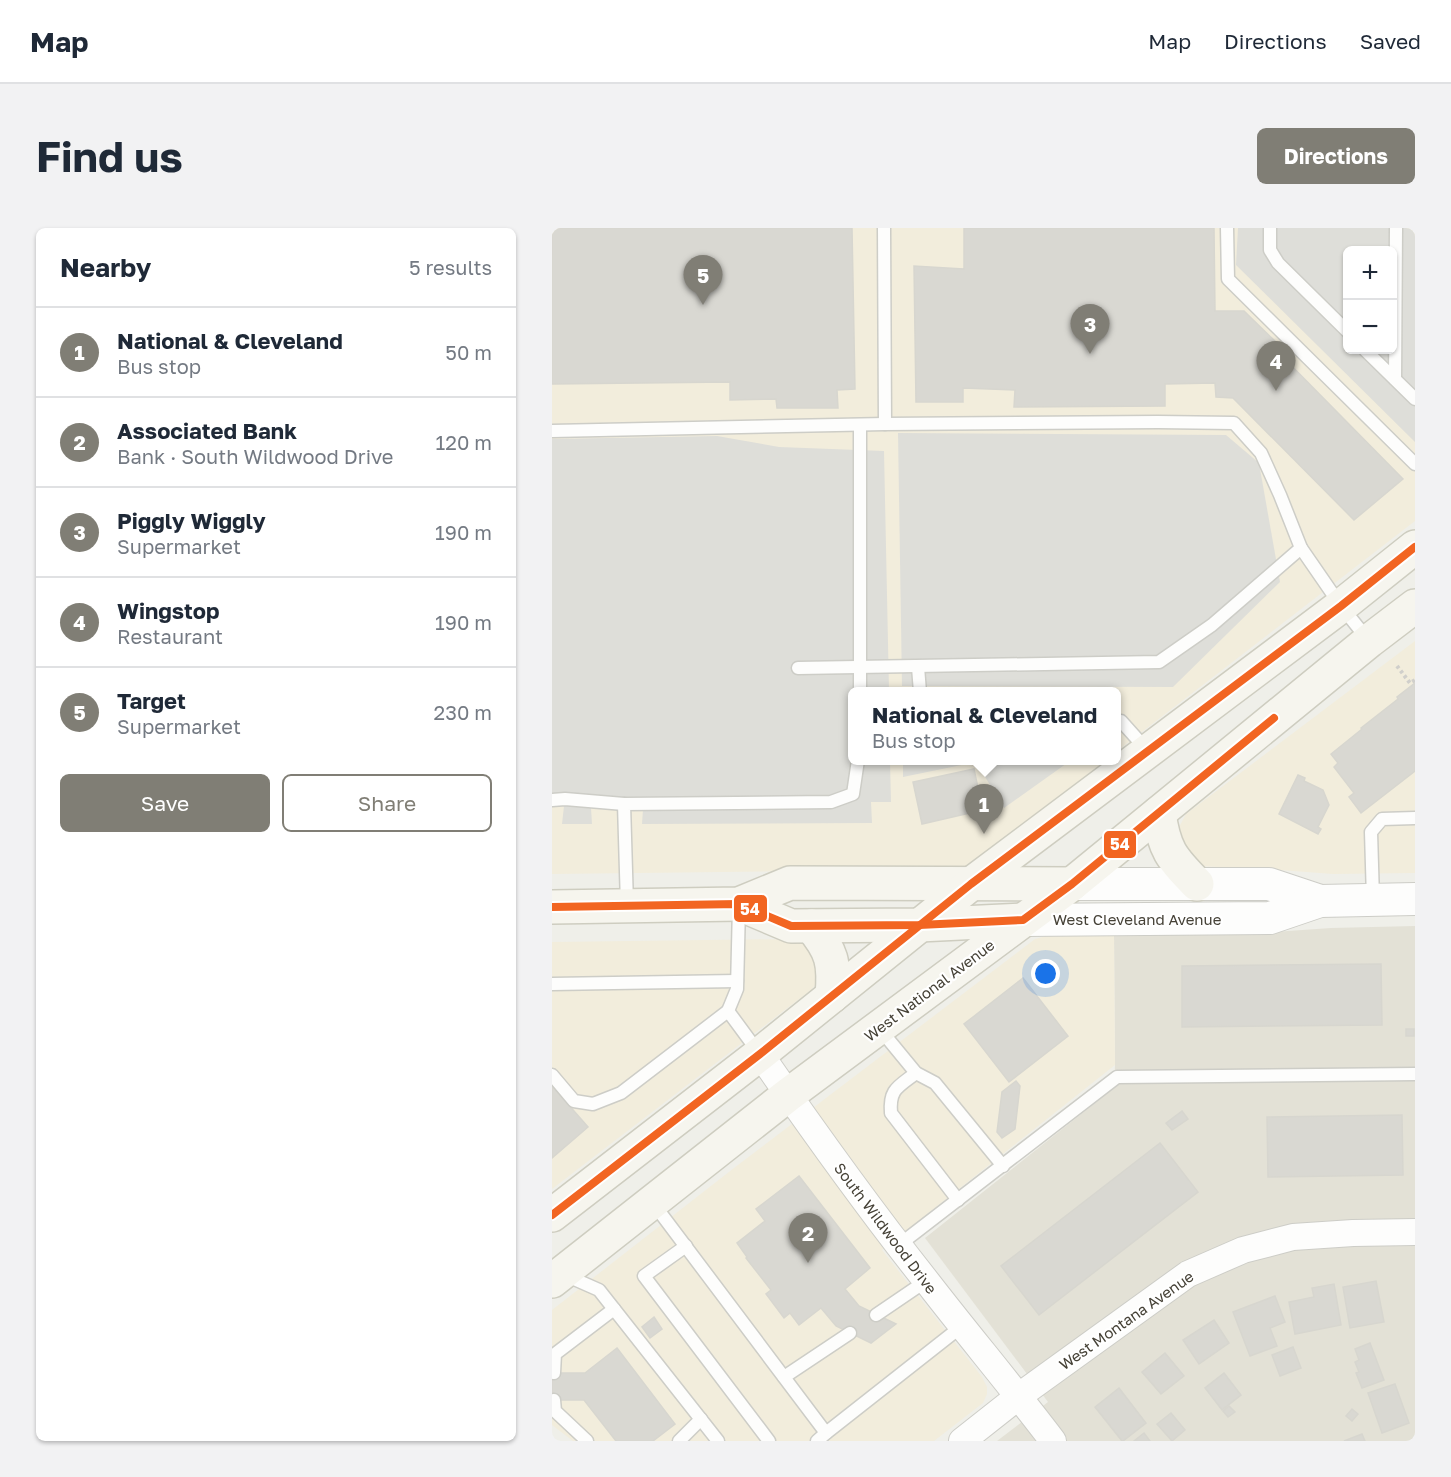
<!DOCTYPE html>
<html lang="en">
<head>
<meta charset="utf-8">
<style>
  body { margin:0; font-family:"Golos Text",sans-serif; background:#f2f2f3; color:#1f2937 }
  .controls { position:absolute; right:18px; top:18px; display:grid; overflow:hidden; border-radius:9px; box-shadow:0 2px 4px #0004 }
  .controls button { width:54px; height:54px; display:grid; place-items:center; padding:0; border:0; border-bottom:2px solid #e0e1e3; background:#fff; color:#1f2937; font:30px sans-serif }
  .you { position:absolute; left:494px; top:746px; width:21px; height:21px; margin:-15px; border:4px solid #fff; border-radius:50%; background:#1a73e8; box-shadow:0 0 0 9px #1a73e833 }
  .badge { display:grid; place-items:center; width:39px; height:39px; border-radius:50%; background:#807e75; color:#fff; font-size:20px; font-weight:700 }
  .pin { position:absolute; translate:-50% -50px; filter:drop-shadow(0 2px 3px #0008) }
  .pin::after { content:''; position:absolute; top:32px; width:21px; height:18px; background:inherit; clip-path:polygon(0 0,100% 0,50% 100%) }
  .popup { position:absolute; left:296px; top:459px; width:273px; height:78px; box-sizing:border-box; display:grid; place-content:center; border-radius:9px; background:#fff; filter:drop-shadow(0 2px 4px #0005); font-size:20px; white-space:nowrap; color:#747a83 }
  .popup b { font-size:22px; color:#1f2937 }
  .popup::after { content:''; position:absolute; left:50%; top:100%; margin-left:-12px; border:12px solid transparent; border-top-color:#fff }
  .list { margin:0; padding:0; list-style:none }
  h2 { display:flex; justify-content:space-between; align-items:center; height:78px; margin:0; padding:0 24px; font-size:26px }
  h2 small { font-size:20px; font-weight:400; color:#747a83 }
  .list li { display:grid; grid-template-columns:39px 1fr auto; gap:18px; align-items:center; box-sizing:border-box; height:90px; padding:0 24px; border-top:2px solid #e0e1e3 }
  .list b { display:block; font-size:22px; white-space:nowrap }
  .list p { margin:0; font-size:20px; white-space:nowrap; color:#747a83 }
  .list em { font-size:20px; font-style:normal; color:#747a83 }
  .actions { display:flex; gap:12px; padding:18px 24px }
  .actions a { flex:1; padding:14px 0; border:2px solid #807e75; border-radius:9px; text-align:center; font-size:21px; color:#807e75 }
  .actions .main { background:#807e75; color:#fff }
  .map { position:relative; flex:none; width:863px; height:1213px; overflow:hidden; border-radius:9px }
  header { display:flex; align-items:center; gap:36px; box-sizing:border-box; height:84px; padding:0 30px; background:#fff; border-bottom:2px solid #e0e1e3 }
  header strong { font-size:28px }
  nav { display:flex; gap:33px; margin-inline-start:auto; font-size:21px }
  .intro { display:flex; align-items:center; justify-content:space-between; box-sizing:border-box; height:144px; padding:0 36px }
  h1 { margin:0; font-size:42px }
  .button { padding:15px 27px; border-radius:9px; background:#807e75; color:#fff; font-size:21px; font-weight:700 }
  main { display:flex; gap:36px; padding:0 36px }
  aside { flex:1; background:#fff; border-radius:9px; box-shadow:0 2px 4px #0004 }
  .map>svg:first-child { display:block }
  .residential { fill:#e3e1d6 }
  .commercial { fill:#f2eddc; fill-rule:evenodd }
  .parking { fill:#deded9; fill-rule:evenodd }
  .building { fill:#d9d8d2; stroke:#d7d6cf; stroke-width:1.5 }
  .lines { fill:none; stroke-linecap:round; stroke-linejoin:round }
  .service-casing { stroke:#cdcdc7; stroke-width:15 }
  .minor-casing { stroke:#cdcdc7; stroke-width:28 }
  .tertiary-casing { stroke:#cdcdc7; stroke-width:34 }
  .secondary-casing { stroke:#cecdc0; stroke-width:36 }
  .path { stroke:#d0cfcb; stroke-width:4; stroke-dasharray:3 3; stroke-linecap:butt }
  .service { stroke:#fdfdfc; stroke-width:12 }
  .minor { stroke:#fdfdfc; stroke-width:26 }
  .tertiary { stroke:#fdfdfc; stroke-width:32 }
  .secondary { stroke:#f6f5ee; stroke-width:33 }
  .bus-1-casing { stroke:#fff; stroke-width:12 }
  .bus-1 { stroke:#f26522; stroke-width:8 }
  .labels { text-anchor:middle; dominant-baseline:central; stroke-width:4.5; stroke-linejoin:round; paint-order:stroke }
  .street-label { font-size:15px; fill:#454136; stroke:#fff }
  .line-badge { stroke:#fff; stroke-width:2 }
  .badge-label { font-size:16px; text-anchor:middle; font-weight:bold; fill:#fff }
</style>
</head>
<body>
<header>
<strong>Map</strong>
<nav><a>Map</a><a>Directions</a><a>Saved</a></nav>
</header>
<div class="intro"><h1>Find us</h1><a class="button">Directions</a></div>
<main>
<aside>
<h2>Nearby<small>5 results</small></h2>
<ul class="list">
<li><span class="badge">1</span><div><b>National &amp; Cleveland</b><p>Bus stop</p></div><em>50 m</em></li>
<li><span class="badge">2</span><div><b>Associated Bank</b><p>Bank · South Wildwood Drive</p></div><em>120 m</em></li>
<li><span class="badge">3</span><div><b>Piggly Wiggly</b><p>Supermarket</p></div><em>190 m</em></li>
<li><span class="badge">4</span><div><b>Wingstop</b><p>Restaurant</p></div><em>190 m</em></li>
<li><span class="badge">5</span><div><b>Target</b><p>Supermarket</p></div><em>230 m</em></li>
</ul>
<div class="actions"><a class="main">Save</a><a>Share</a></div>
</aside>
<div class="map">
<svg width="863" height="1213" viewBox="0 0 863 1213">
  <rect width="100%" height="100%" fill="#efefe9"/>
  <!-- residential -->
  <polygon class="residential" points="863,698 863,1213 445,1213 496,1174 373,1010 562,860 563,837 562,707 692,706 779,700"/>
  <!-- commercial -->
  <g class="commercial">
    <path d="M0,0H863V293L564,524V464H300V532L553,533L413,639L405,641L0,646ZM796,22H840V122H796Z"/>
    <polygon points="863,413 863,645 781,646 713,641 643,638 627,613 627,599 634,586"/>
    <polygon points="562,707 563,837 330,1022 430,1149 435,1159 435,1166 431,1175 382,1213 21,1213 0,1197 0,1082 182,940 483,711 494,708"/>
    <polygon points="241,711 250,713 262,723 265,755 259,762 0,961 0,714"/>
  </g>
  <!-- parking -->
  <g class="parking">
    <path d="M686,0H863V214L684,37ZM796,22H840V122H796Z"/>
    <polygon points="346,205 674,207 707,235 728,354 621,459 350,458"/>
    <polygon points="165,208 227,219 332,223 337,463 300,464 300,532 338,533 339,574 319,574 320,595 90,596 91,581 39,580 40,596 10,596 12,578 0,578 0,211"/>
    <polygon points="351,533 351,532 518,533 452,580 424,534 351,549"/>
  </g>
  <!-- building -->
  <g class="building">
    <polygon points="0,0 300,0 303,161 285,162 286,180 225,180 224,171 178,172 178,154 0,156"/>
    <polygon points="412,0 662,0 663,83 692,83 727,117 723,121 851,251 802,292 681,170 664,169 663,155 613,156 613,178 462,179 463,162 411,160 411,174 364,174 362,38 412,41"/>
    <polygon points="863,455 863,543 809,585 797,569 802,565 782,539 786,535 779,526 810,501 809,500 846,471 845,469"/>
    <rect x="408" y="460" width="25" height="4"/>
    <polygon points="422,541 426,560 438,558 441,574 429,576 431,582 370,596 361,554"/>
    <polygon points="746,547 753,550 752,553 771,562 777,577 766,599 769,601 766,606 727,586"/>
    <polygon points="829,736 830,797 630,799 630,738"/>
    <polygon points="471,750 516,808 457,854 412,796"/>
    <rect x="854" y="801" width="8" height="7"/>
    <polygon points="464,853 468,858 463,901 450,910 445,904 450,864"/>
    <polygon points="0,858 36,899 0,930"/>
    <polygon points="630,883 636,891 620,902 614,895"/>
    <polygon points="850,887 851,947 716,949 715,889"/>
    <polygon points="608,915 646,964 487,1087 449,1038"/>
    <polygon points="247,948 318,1040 293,1061 307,1078 344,1096 319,1115 284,1098 269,1080 247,1097 238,1085 232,1090 214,1066 219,1062 194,1030 195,1029 185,1015 213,993 204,981"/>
    <polygon points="824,1053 832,1094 798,1100 791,1059"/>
    <polygon points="782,1056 789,1097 743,1106 737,1074 762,1069 760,1060"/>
    <polygon points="723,1068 733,1094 718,1100 725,1118 698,1128 681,1084"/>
    <polygon points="102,1089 110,1101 98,1110 90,1099"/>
    <polygon points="662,1092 677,1115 647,1136 631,1112"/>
    <polygon points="818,1115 832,1152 810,1160 804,1145 807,1144 803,1134 807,1132 803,1121"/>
    <polygon points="741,1119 749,1140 728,1148 720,1127"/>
    <polygon points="65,1120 123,1196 101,1213 64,1213 32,1172 0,1172 0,1145 33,1145"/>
    <polygon points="613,1125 632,1148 609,1166 590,1144"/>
    <polygon points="672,1145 689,1167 670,1182 653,1160"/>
    <polygon points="843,1156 857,1195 830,1205 816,1165"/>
    <polygon points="567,1160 594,1195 571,1213 570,1213 543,1179"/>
    <polygon points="677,1178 683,1184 676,1189 671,1183"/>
    <polygon points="800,1181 806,1186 800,1193 794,1188"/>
    <polygon points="619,1185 633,1202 620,1213 605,1196"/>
    <polygon points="592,1205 598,1213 582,1213"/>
    <polygon points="810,1206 813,1213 792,1213"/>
  </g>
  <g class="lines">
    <defs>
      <g id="service">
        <polyline points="332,0 333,196"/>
        <polyline points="675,0 676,51 863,236"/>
        <polyline points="718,0 718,22 726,35 796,104"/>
        <polyline points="813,122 863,171"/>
        <polyline points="843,151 844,0"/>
        <polyline points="308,197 308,464"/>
        <polyline points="0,203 333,196 606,194 682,195 709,225 728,267 749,320 789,378 817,413"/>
        <polyline points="366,439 368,464"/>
        <polyline points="246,440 607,434 660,397 749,320"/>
        <polyline points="564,493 569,493 595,522"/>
        <polyline points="0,572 13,571 72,576"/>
        <polyline points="821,671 819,604 830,591 863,590"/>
        <polyline points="75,677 72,576 279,574 301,566 306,532"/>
        <polyline points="187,678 185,761 176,783 207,825"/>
        <polyline points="0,756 185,753"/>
        <polyline points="327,800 364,845 383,855 451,938"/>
        <path d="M364,845C346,859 337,861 339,885L406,972"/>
        <polyline points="0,847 22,873 41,876 69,865 176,783"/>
        <polyline points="101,975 274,1205 410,1098"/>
        <polyline points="347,1017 565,849 863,846"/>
        <polyline points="134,1018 92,1048 217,1213"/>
        <polyline points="13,1047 47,1062 166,1213"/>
        <polyline points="324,1087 374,1053"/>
        <polyline points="2,1145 3,1126 62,1081"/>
        <polyline points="232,1149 298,1105"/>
        <polyline points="2,1172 3,1183 35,1213"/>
        <polyline points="127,1213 149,1191"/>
        <polyline points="265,1213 274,1205"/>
      </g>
      <g id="minor">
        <path d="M208,826C262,904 317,981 376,1055C417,1108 460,1159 501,1213"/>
        <polyline points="410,1213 467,1168 636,1046 691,1022 741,1009 801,1005 863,1004"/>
      </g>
      <g id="tertiary">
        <polyline points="520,656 717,656 768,673"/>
        <polyline points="471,692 718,690 768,673 863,671"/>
      </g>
      <g id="secondary">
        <path d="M607,585C612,621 619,630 645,656"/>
        <polyline points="187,676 239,698 367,697 471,692"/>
        <polyline points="0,679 187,676 238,655 520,656"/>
        <path d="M259,698C280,723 283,735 280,768"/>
        <polyline points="0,987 208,826 419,656 789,378 863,319"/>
        <polyline points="0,1053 236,867 520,656 817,413 863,378"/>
      </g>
    </defs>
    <!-- service casing -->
    <use href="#service" class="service-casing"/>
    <!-- minor casing -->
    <use href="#minor" class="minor-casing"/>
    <!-- tertiary casing -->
    <use href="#tertiary" class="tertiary-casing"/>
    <!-- secondary casing -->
    <use href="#secondary" class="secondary-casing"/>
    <!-- path -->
    <polyline class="path" points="845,438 858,455 863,452"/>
    <!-- service -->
    <use href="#service" class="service"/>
    <!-- minor -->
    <use href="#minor" class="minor"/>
    <!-- tertiary -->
    <use href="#tertiary" class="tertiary"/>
    <!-- secondary -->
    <use href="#secondary" class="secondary"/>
    <defs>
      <g id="bus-1">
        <polyline points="0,679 187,676 239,698 367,697 471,692 520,656 722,490"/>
        <polyline points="0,987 208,826 419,656 789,378 863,319"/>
      </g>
    </defs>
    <!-- bus-1 casing -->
    <use href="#bus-1" class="bus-1-casing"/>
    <!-- bus-1 -->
    <use href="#bus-1" class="bus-1"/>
  </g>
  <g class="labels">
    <!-- street labels -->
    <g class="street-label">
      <text x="585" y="691">West Cleveland Avenue</text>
      <text transform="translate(377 762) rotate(-37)">West National Avenue</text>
      <text transform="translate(334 1000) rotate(53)">South Wildwood Drive</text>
      <text transform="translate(574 1092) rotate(-35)">West Montana Avenue</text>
    </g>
  </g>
  <g class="line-badge">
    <rect x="551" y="602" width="34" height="29" rx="6" fill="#f26522"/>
    <rect x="181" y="666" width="35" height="29" rx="6" fill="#f26522"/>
  </g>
  <g class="badge-label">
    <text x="568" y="622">54</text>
    <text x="198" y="687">54</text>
  </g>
</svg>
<div class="controls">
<button>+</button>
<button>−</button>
</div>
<div class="you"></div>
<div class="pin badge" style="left:432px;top:606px">1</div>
<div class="popup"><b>National &amp; Cleveland</b>Bus stop</div>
<div class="pin badge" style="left:256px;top:1035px">2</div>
<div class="pin badge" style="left:538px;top:126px">3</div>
<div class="pin badge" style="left:724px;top:163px">4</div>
<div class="pin badge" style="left:151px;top:77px">5</div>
</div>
</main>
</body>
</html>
